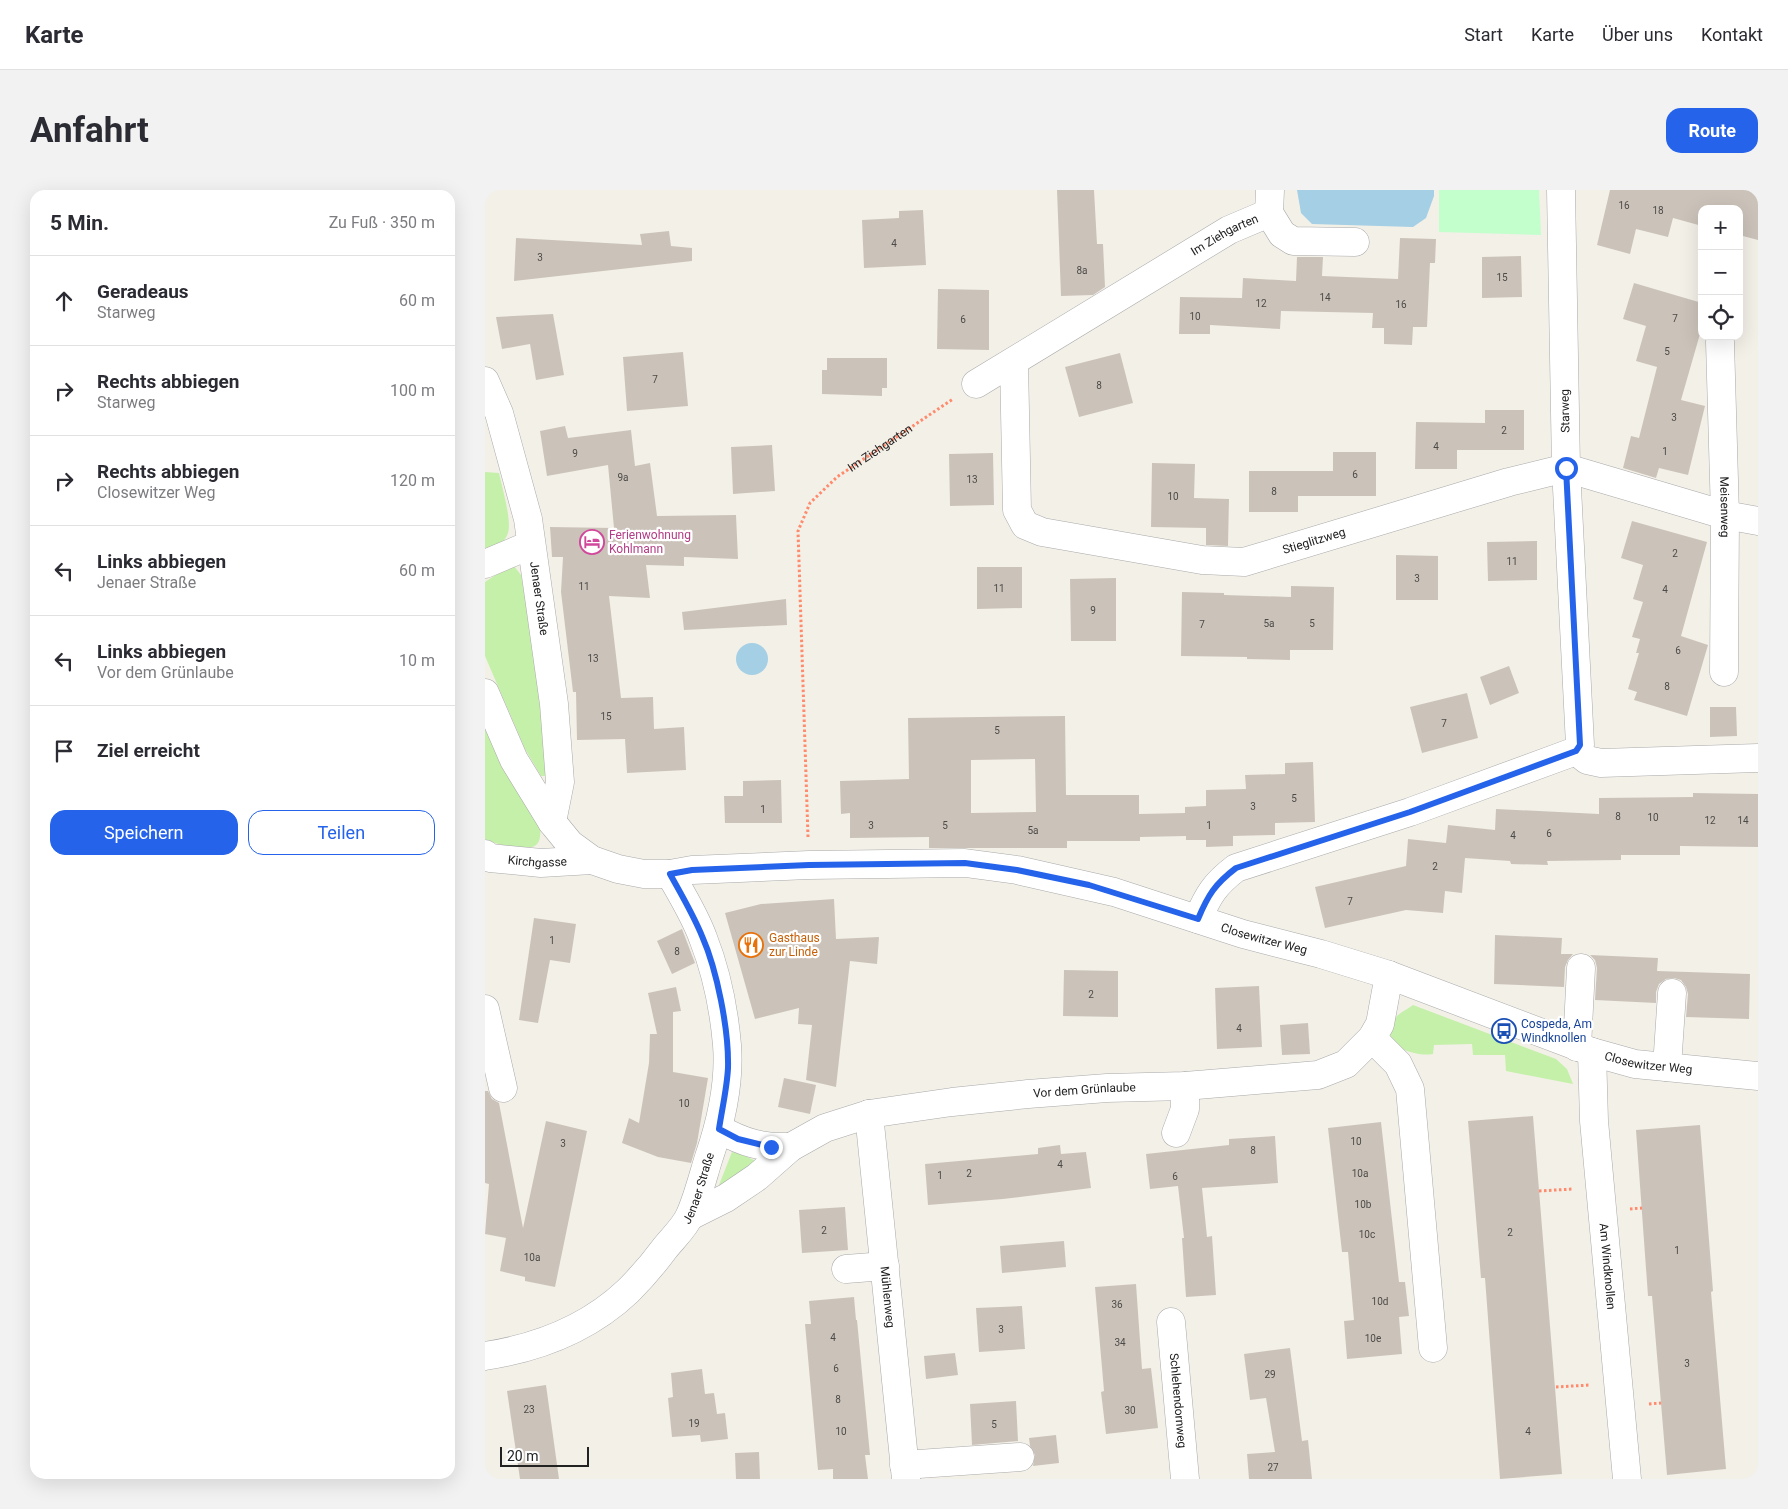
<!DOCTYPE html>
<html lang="de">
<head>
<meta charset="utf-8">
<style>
  body { margin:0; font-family:Roboto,sans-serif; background:#f2f2f3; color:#2b2b33 }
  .controls { position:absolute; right:15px; top:15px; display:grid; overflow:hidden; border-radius:10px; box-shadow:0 5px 20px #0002 }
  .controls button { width:45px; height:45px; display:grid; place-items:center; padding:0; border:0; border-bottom:1px solid #e1e1e2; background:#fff; color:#2b2b33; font:25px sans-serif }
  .scale { position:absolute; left:15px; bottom:12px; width:89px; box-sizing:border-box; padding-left:5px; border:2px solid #222; border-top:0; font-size:14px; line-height:18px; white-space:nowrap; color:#222; -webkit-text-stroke:4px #fff; paint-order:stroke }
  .stop { position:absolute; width:15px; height:15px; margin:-11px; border:4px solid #2563eb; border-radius:50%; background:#fff }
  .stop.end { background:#2563eb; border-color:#fff; box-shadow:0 1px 5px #0008 }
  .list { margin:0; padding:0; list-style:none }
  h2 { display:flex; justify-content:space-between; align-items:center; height:65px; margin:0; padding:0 20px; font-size:21px }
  h2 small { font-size:16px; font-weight:400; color:#7c7c81 }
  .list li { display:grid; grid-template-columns:32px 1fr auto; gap:15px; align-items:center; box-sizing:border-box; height:90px; padding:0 20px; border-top:1px solid #e1e1e2 }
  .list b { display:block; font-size:19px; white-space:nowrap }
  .list p { margin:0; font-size:16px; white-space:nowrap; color:#7c7c81 }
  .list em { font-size:16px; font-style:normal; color:#7c7c81 }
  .actions { display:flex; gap:10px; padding:15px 20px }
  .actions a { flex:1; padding:11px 0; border:1px solid #2563eb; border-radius:15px; text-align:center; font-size:18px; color:#2563eb }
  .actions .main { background:#2563eb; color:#fff }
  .icon { flex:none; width:28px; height:28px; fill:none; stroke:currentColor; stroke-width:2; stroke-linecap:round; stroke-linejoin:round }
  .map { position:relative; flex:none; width:1273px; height:1289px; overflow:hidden; border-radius:15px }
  header { display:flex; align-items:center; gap:30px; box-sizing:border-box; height:70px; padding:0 25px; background:#fff; border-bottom:1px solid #e1e1e2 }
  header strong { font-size:24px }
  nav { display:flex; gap:28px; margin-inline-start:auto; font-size:18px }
  .intro { display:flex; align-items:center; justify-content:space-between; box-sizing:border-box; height:120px; padding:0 30px }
  h1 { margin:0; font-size:35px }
  .button { padding:12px 22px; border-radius:15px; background:#2563eb; color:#fff; font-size:18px; font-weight:700 }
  main { display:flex; gap:30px; padding:0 30px }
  aside { flex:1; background:#fff; border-radius:15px; box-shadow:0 5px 20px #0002 }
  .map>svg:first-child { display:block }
  .grass { fill:#c5f0aa }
  .park { fill:#c2ffcd }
  .water { fill:#a4cfe4 }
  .building { fill:#cbc3ba; fill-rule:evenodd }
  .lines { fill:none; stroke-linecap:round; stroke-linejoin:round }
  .minor-casing { stroke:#a9a9a9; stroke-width:29 }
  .path { stroke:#ff8a6c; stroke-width:3; stroke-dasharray:2.5 2.5; stroke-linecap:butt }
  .minor { stroke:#fff; stroke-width:28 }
  .route { stroke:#2563eb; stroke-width:6 }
  .labels { text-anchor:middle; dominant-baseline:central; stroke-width:4.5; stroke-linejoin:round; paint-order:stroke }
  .number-label { font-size:10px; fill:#4c4a48 }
  .street-label { font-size:12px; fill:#222; stroke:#fff }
  .hotel-label { font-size:12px; fill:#b23c85; stroke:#fff; text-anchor:start }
  .food-label { font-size:12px; fill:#c56008; stroke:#fff; text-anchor:start }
  .transit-label { font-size:12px; fill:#164399; stroke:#fff; text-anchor:start }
</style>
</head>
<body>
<header>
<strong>Karte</strong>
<nav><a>Start</a><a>Karte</a><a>Über uns</a><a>Kontakt</a></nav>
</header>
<div class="intro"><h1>Anfahrt</h1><a class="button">Route</a></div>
<main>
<aside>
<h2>5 Min.<small>Zu Fuß · 350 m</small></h2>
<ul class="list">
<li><svg class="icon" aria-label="ahead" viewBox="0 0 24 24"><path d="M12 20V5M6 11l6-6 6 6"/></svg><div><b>Geradeaus</b><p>Starweg</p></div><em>60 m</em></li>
<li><svg class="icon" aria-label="right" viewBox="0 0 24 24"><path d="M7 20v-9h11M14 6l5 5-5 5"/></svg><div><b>Rechts abbiegen</b><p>Starweg</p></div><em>100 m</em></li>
<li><svg class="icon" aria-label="right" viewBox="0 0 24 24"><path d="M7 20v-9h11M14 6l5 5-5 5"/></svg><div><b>Rechts abbiegen</b><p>Closewitzer Weg</p></div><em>120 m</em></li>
<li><svg class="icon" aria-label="left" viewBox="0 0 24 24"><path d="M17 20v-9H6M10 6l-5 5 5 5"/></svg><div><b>Links abbiegen</b><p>Jenaer Straße</p></div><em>60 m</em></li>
<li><svg class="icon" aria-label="left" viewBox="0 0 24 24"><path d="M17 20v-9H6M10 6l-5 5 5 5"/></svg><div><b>Links abbiegen</b><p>Vor dem Grünlaube</p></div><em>10 m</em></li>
<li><svg class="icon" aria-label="arrive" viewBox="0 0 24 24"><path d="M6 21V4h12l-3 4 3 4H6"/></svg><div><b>Ziel erreicht</b></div></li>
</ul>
<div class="actions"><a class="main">Speichern</a><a>Teilen</a></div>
</aside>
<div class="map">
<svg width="1273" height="1289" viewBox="0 0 1273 1289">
  <rect width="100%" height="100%" fill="#f3f0e8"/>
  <!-- grass -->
  <g class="grass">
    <path d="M0,282L14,283C17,297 27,331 23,343C20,353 9,359 0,364Z"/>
    <polygon points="29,376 36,385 53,480 65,586 56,586 40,559 0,466 0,392 21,378"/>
    <path d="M0,529L55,636C57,657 50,659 31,657C19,656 11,654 0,649Z"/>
    <path d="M928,815L1071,869L1082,879L1088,894L1021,881L1020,865H988L987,854L949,855L948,864C931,867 896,857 907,833C910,825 921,820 928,815Z"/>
    <polygon points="247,962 258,965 273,972 237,999 234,995"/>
  </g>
  <!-- park -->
  <polygon class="park" points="954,0 1054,0 1056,45 954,42"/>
  <!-- water -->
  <g class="water">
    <polygon points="812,0 949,0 949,6 941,28 928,37 827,34 816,23"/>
    <circle cx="267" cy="469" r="16"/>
  </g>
  <!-- building -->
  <g class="building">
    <polygon points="572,0 609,0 612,54 618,54 620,97 608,105 576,106"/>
    <polygon points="1125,0 1273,0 1273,50 1254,45 1254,19 1217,19 1217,36 1188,28 1183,47 1151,39 1145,64 1112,55"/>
    <polygon points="438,20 441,75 379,78 377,30 414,28 414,21"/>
    <polygon points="184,41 186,56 207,58 207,71 29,91 31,48 157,55 155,44"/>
    <polygon points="915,48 951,49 950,73 945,73 942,137 928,137 927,155 899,154 899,138 887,138 888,123 796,121 795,139 725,135 725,144 694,144 695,107 757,108 758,88 811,91 812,67 838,67 837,86 913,89"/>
    <polygon points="1036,66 1037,107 997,108 997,67"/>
    <polygon points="1149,93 1217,113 1217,137 1196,210 1220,216 1203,285 1174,278 1171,288 1138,278 1146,246 1154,248 1172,177 1151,171 1161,136 1138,129"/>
    <polygon points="453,99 504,100 504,160 452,159"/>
    <polygon points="68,124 79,185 51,190 45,154 17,159 11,127"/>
    <polygon points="198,162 203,216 142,221 138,167"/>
    <polygon points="635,163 648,213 594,227 580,177"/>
    <polygon points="342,168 402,168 402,198 397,198 397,206 337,204 337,180 342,180"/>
    <polygon points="1000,220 1039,220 1039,260 972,260 972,279 930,279 931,232 1000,233"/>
    <polygon points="80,236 83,248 146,240 150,276 165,273 172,326 251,325 253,369 199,367 199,376 161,375 165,408 124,406 136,508 168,507 169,539 199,537 201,580 142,583 140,549 92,550 91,502 88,502 76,402 78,367 67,367 65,337 129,338 123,275 62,286 55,241"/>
    <polygon points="287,255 290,301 248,304 246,257"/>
    <polygon points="848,262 891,262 891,306 813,306 813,322 764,322 764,281 848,281"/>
    <polygon points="508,263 509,315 465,316 464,264"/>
    <polygon points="667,273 710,274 709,308 744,309 743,356 721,355 721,338 666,337"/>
    <polygon points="1147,331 1222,352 1196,446 1223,455 1202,526 1149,510 1152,502 1143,499 1154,463 1151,463 1155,449 1147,447 1158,412 1148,409 1158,375 1136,368"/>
    <polygon points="1052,351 1052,390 1003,391 1002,352"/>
    <polygon points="911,365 953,366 953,410 911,410"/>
    <polygon points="492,377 537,377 537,418 492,419"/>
    <polygon points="631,388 631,451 586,451 585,389"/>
    <polygon points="806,396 849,397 848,460 805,460 805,470 762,469 762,467 696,466 697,402 739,403 739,405 806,407"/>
    <polygon points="301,409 302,435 199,440 197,422"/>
    <polygon points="1024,476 1034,503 1005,515 995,487"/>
    <polygon points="982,503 993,548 937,563 925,517"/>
    <polygon points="1225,517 1251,517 1252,546 1225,547"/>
    <path d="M580,526L581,605H654V624L700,623V617L721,616V600L761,599L760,585L800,584V573L828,572L830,632L790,633V645L748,646V656L721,657V650H701V646L655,647V651H582V658H444V647L365,648V623L356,624L355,591L424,589L423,528ZM550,569L551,622L486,623V570Z"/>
    <polygon points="296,590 297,633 240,633 239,606 258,606 258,591"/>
    <polygon points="1208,603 1273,604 1273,657 1195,656 1195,665 1136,665 1136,670 1062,671 1063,675 1026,674 1025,671 980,668 977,703 960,701 958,723 921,720 840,738 830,697 921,676 923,649 961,653 963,635 1010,640 1011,619 1114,624 1114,608 1208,607"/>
    <polygon points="349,709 351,749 394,747 392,774 365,771 351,897 321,890 327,835 313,834 314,818 270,829 240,723 276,714"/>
    <polygon points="49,728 91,734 85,773 65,770 53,833 34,830"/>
    <polygon points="197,739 210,773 187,784 172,751"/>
    <polygon points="1010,745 1077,748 1076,764 1088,764 1083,770 1080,777 1079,797 1009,794"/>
    <polygon points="1105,765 1173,768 1172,781 1265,784 1264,829 1201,827 1203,804 1201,797 1196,790 1189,788 1181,789 1174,794 1171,802 1171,813 1110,810 1112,778 1110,770"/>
    <polygon points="579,780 633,781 633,827 578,826"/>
    <polygon points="774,796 777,857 732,859 730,798"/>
    <polygon points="191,797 196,821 188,822 188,882 223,888 212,953 206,973 173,967 137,953 144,928 154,933 164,873 165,844 172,844 163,803"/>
    <polygon points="823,833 825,864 797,865 795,835"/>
    <polygon points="299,888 331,895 325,924 293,917"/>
    <polygon points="0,901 3,901 7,909 14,913 38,1038 61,931 102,941 70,1097 40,1091 40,1087 15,1081 21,1048 0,1044 4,994 0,993"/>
    <polygon points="1048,926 1077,1284 1015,1289 1000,1088 996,1088 983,931"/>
    <polygon points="896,932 914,1092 920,1092 924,1126 914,1127 917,1164 862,1169 859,1131 869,1130 863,1062 857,1062 843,938"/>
    <polygon points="1215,935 1228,1101 1226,1102 1241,1279 1182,1285 1167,1106 1163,1106 1151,940"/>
    <polygon points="790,946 793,993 717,998 722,1047 727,1046 731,1105 701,1107 697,1048 699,1048 693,996 665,999 661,964 744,955 744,949"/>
    <polygon points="575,955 576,964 601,962 606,998 518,1009 443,1015 440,974 553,964 553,958"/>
    <polygon points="360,1017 363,1060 317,1063 314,1020"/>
    <polygon points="579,1051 581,1077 517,1083 515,1056"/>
    <polygon points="651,1094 657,1179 666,1178 673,1238 621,1244 616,1202 619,1201 610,1097"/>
    <polygon points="369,1107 371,1130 372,1130 385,1265 380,1265 383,1289 348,1289 348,1279 333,1280 320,1134 326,1134 324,1111"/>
    <polygon points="537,1116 540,1159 494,1162 491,1118"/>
    <polygon points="805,1158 817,1251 823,1250 827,1289 764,1289 762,1264 790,1262 781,1208 765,1210 759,1164"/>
    <polygon points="470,1163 473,1185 441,1189 439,1166"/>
    <polygon points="217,1179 220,1204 229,1203 232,1224 240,1223 243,1249 216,1252 215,1245 187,1247 183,1208 188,1207 186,1183"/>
    <polygon points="61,1195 74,1289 35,1289 22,1201"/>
    <polygon points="531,1211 533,1251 487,1255 485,1214"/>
    <polygon points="571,1245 574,1273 548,1276 550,1265 545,1256 544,1248"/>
    <polygon points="274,1262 275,1289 251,1289 250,1263"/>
  </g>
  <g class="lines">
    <defs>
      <g id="minor">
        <polyline points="784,23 797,44 808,51 870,52"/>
        <path id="s2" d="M1235,152L1240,325L1239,482"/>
        <path id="s3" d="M529,172L532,320L540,335L557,342L717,370L759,372L1024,292L1081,278L1240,325L1273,331"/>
        <path id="s4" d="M0,191L14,223L43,329L69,514L75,592L67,632"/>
        <path id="s5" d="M491,194L744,40L784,23L785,0"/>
        <polyline points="0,374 45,355"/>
        <path id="s6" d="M0,503L29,570L67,632L85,654L107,670L133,679L159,684H185L207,680L324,675L480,673L532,680L629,702L758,744L836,764L904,785L1107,862L1150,874L1273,886"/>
        <polyline points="1091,561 1102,570 1116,573 1273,568"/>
        <path id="s7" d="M0,664L5,668L56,673L107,670"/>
        <path d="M713,729C723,705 730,694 751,678L925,622L1091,561L1095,555L1081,278L1076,0"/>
        <polyline points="0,819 18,898"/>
        <polyline points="887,848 913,874 925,899 948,1158"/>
        <polyline points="1092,857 1096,778"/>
        <path id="s8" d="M1107,862L1109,931L1142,1289"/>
        <polyline points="1182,877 1187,803"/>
        <path id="s9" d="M384,924L421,1289"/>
        <path d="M234,939C259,953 277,958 306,957"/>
        <polyline points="691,943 700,919 700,896"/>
        <path id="s10" d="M205,1026L241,1008L272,987L306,957L340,938L384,924L467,912L543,904L622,898L700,896L833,885L861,874L887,848L895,834L904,785"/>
        <polyline points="361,1079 400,1076"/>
        <path id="s11" d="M686,1132L700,1289"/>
        <path id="s12" d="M0,1166C52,1158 104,1138 143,1101C156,1088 169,1073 180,1058C188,1048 200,1037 205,1025C213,1007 218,986 224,967C236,932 245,893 242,855C239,820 231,781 218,748C210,726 197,705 185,684"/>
        <polyline points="419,1275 535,1267"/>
      </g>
    </defs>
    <!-- minor casing -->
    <use href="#minor" class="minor-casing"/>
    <!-- path -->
    <g class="path">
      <path id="s1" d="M323,647L313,341L325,313L352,287L468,209"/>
      <polyline points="1054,1001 1088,999"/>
      <polyline points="1145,1019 1157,1018"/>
      <polyline points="1071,1197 1105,1195"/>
      <polyline points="1164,1214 1176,1213"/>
    </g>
    <!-- minor -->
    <use href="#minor" class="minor"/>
  </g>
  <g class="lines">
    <!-- route -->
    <path class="route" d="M286,957L253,949L234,939C237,919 242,898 243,878C244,840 232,780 217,746C208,724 196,704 185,684L207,680L324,675L480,673L532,680L604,695L713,729C723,705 730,694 751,678L925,622L1091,561L1095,555L1081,278"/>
  </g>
  <!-- icons -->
  <defs>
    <symbol id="hotel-ring" viewBox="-11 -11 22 22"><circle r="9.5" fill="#fff" stroke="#d1479c" stroke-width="1.5"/><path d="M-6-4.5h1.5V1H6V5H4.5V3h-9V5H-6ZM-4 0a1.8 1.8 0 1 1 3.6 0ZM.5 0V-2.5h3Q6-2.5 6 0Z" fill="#d1479c"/></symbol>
    <symbol id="restaurant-ring" viewBox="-11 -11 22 22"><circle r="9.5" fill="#fff" stroke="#e8710a" stroke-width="1.5"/><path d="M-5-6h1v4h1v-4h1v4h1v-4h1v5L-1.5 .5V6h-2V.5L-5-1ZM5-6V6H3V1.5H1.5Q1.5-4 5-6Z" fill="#e8710a"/></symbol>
    <symbol id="bus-ring" viewBox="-11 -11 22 22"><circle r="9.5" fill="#fff" stroke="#1a4fb4" stroke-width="1.5"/><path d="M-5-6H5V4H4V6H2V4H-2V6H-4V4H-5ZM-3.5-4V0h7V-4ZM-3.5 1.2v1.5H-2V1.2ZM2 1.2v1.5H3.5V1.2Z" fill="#1a4fb4"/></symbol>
  </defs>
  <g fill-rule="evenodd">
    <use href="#hotel-ring" x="93" y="338" width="28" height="28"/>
    <use href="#restaurant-ring" x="252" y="741" width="28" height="28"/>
    <use href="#bus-ring" x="1005" y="827" width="28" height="28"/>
  </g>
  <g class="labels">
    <!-- number labels -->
    <g class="number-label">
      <text x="1139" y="15">16</text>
      <text x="1173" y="20">18</text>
      <text x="409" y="53">4</text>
      <text x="55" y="67">3</text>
      <text x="597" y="80">8a</text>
      <text x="1017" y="87">15</text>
      <text x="840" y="107">14</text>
      <text x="776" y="113">12</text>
      <text x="916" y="114">16</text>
      <text x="710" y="126">10</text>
      <text x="1190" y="128">7</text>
      <text x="478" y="129">6</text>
      <text x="1182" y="161">5</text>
      <text x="170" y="189">7</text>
      <text x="614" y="195">8</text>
      <text x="1189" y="227">3</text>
      <text x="1019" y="240">2</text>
      <text x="951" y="256">4</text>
      <text x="1180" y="261">1</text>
      <text x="90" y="263">9</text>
      <text x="870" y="284">6</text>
      <text x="138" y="287">9a</text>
      <text x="487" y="289">13</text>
      <text x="789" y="301">8</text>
      <text x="688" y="306">10</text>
      <text x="1190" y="363">2</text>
      <text x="1027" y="371">11</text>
      <text x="932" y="388">3</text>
      <text x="99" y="396">11</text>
      <text x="514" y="398">11</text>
      <text x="1180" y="399">4</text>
      <text x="608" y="420">9</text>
      <text x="784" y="433">5a</text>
      <text x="827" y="433">5</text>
      <text x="717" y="434">7</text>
      <text x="1193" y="460">6</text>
      <text x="108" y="468">13</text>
      <text x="1182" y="496">8</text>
      <text x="121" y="526">15</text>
      <text x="959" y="533">7</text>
      <text x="512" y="540">5</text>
      <text x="809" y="608">5</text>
      <text x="768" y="616">3</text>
      <text x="278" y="619">1</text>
      <text x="1133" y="626">8</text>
      <text x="1168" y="627">10</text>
      <text x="1225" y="630">12</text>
      <text x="1258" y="630">14</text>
      <text x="386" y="635">3</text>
      <text x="460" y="635">5</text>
      <text x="724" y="635">1</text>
      <text x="548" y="640">5a</text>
      <text x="1064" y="643">6</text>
      <text x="1028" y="645">4</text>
      <text x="950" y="676">2</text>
      <text x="865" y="711">7</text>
      <text x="67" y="750">1</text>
      <text x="192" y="761">8</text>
      <text x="606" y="804">2</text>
      <text x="754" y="838">4</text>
      <text x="199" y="913">10</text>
      <text x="871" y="951">10</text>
      <text x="78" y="953">3</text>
      <text x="768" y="960">8</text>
      <text x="575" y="974">4</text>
      <text x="484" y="983">2</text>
      <text x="875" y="983">10a</text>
      <text x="455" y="985">1</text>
      <text x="690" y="986">6</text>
      <text x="878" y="1014">10b</text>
      <text x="339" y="1040">2</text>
      <text x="1025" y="1042">2</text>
      <text x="882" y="1044">10c</text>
      <text x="1192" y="1060">1</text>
      <text x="47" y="1067">10a</text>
      <text x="895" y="1111">10d</text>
      <text x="632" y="1114">36</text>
      <text x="516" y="1139">3</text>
      <text x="348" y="1147">4</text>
      <text x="888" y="1148">10e</text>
      <text x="635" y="1152">34</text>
      <text x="1202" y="1173">3</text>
      <text x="351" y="1178">6</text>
      <text x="785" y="1184">29</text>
      <text x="353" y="1209">8</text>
      <text x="44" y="1219">23</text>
      <text x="645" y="1220">30</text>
      <text x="209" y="1233">19</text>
      <text x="509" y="1234">5</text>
      <text x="356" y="1241">10</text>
      <text x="1043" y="1241">4</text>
      <text x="788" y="1277">27</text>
    </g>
    <!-- street labels -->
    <g class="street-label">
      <text stroke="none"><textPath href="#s5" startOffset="290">Im Ziehgarten</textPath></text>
      <text transform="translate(1080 221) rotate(-91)">Starweg</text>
      <text stroke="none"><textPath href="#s1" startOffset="426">Im Ziehgarten</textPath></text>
      <text stroke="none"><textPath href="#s2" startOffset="165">Meisenweg</textPath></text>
      <text stroke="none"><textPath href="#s3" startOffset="461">Stieglitzweg</textPath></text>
      <text stroke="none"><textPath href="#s4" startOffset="225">Jenaer Straße</textPath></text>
      <text stroke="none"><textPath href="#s7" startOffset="54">Kirchgasse</textPath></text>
      <text stroke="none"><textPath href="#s6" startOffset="886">Closewitzer Weg</textPath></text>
      <text stroke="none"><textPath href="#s6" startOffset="1291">Closewitzer Weg</textPath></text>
      <text stroke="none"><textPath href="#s10" startOffset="425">Vor dem Grünlaube</textPath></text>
      <text stroke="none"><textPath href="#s12" startOffset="286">Jenaer Straße</textPath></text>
      <text stroke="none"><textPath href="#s8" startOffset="215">Am Windknollen</textPath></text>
      <text stroke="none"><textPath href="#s9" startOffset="184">Mühlenweg</textPath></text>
      <text stroke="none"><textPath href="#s11" startOffset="79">Schlehendornweg</textPath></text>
    </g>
    <!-- hotel labels -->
    <g class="hotel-label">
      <text x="124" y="345">Ferienwohnung<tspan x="124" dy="14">Kohlmann</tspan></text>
    </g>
    <!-- food labels -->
    <g class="food-label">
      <text x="284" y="748">Gasthaus<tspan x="284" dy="14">zur Linde</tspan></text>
    </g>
    <!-- transit labels -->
    <g class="transit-label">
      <text x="1036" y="834">Cospeda, Am<tspan x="1036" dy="14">Windknollen</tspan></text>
    </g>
  </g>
</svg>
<div class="controls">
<button>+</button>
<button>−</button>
<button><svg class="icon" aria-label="locate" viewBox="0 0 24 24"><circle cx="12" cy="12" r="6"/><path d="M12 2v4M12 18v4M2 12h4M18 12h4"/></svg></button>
</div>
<div class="scale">20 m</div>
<div class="stop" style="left:1081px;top:278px"></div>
<div class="stop end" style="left:286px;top:957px"></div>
</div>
</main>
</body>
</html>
